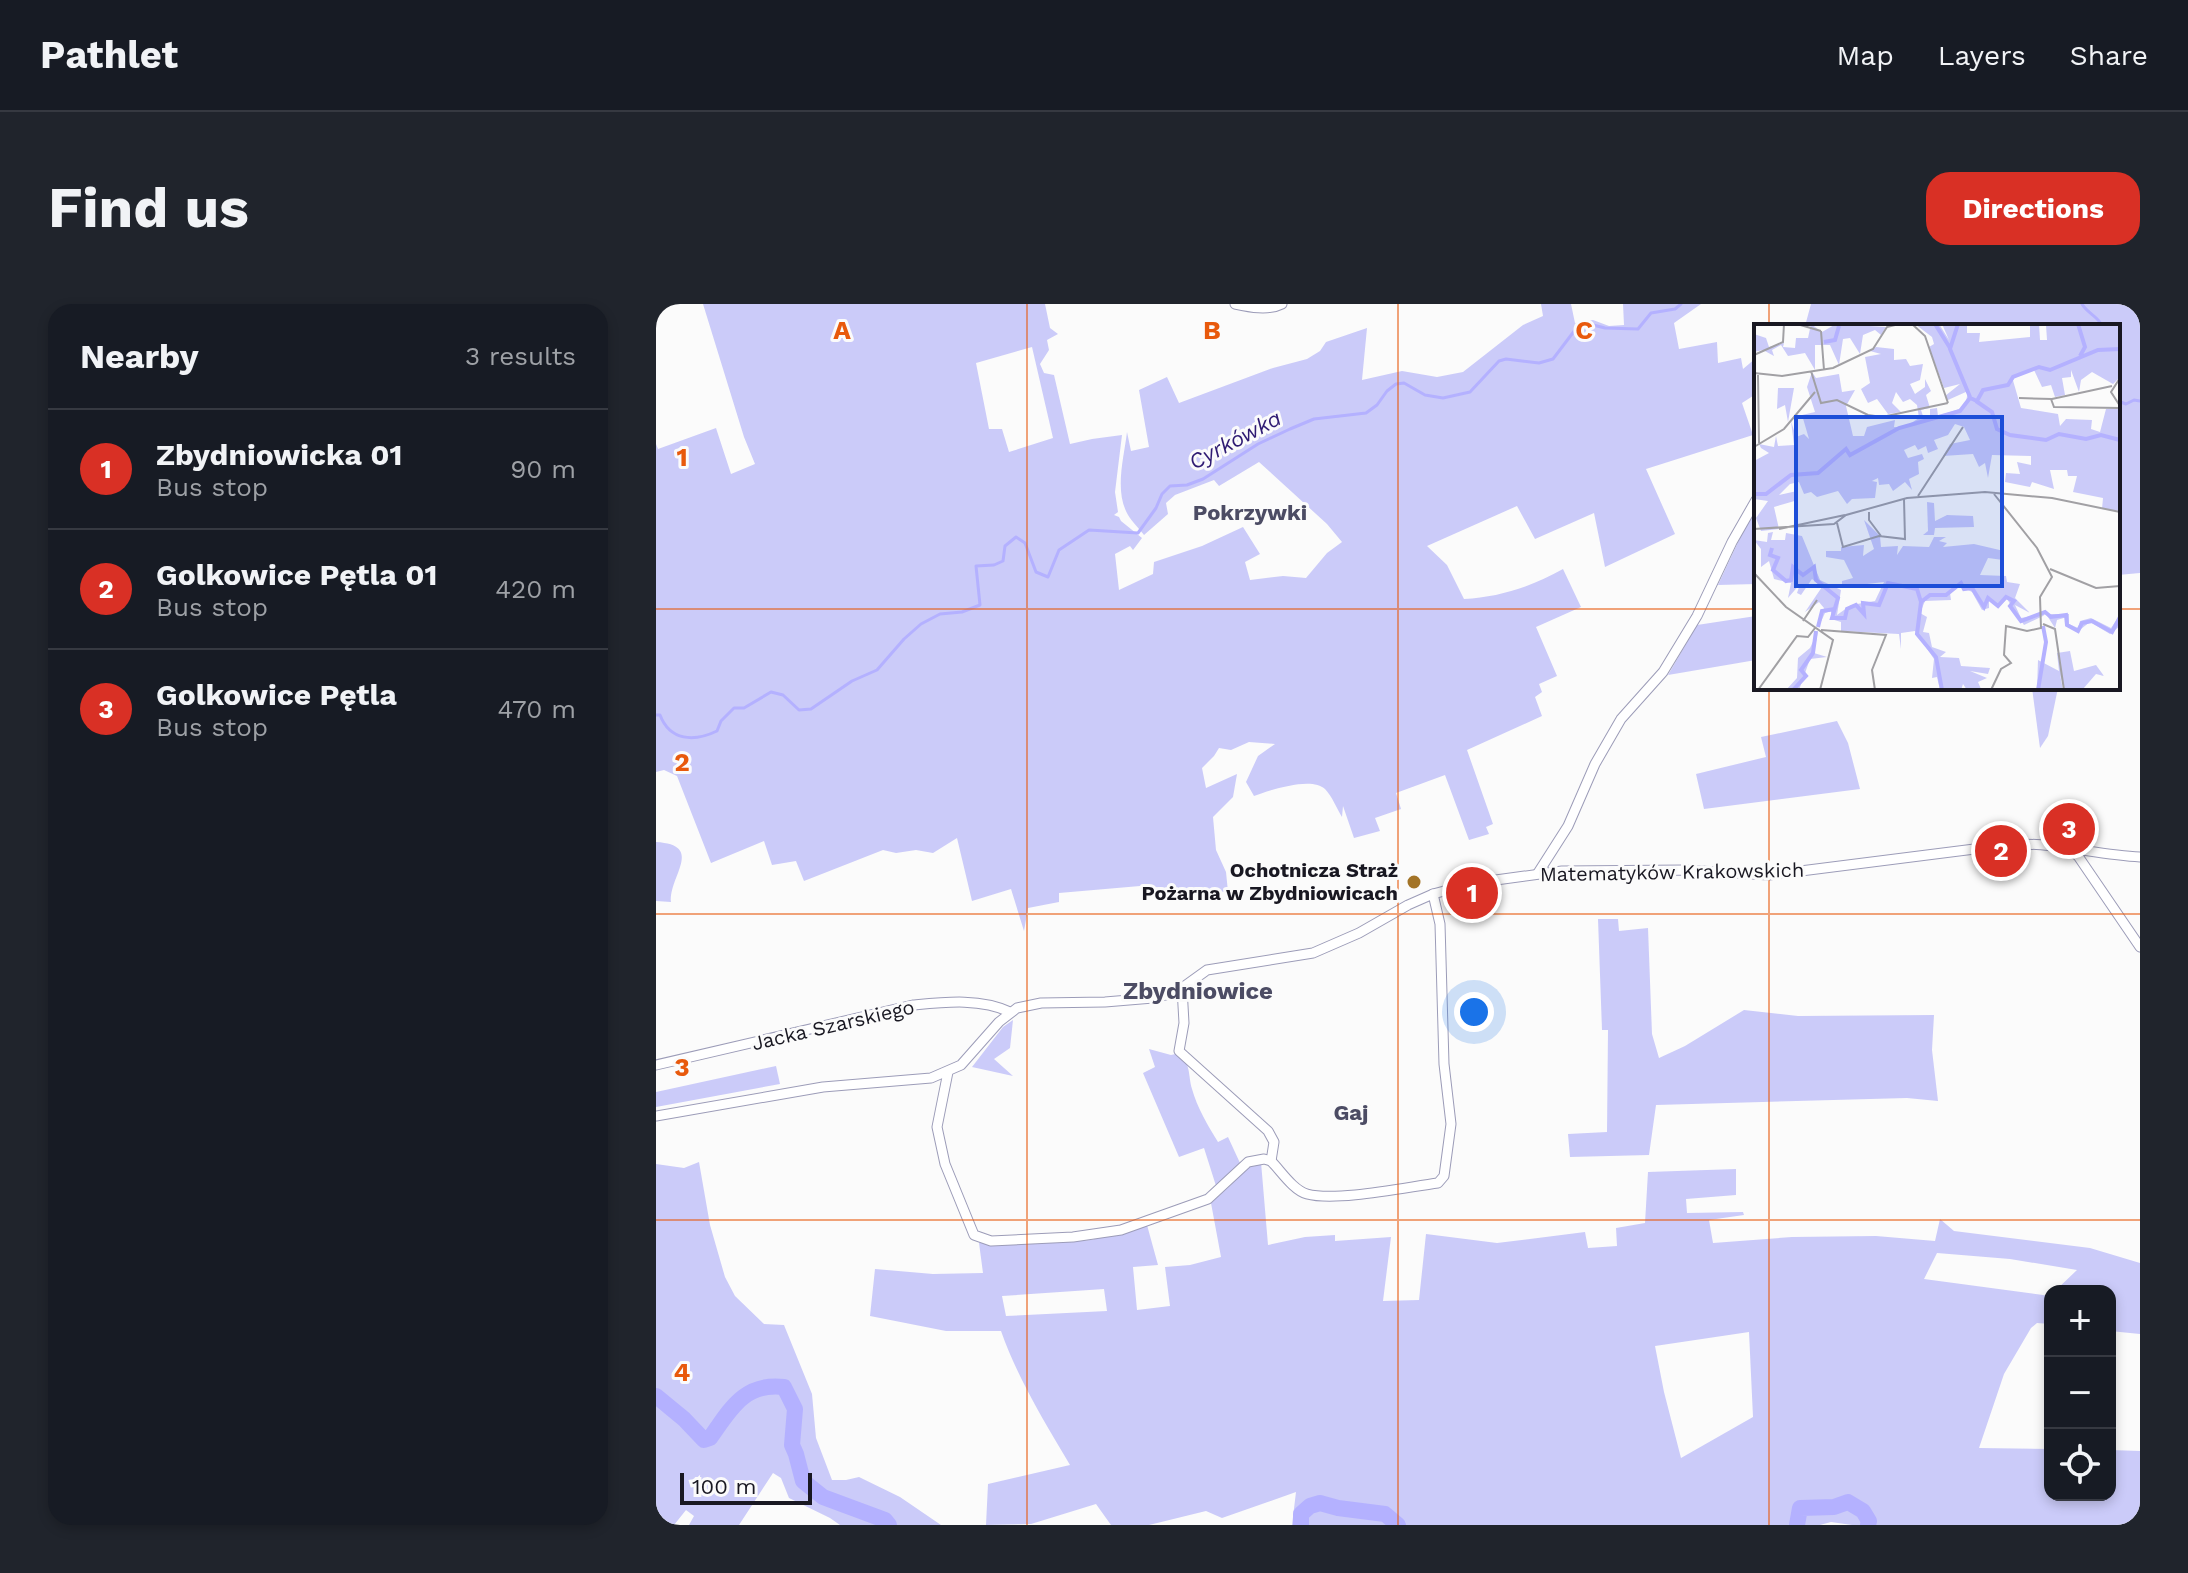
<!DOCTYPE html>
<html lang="en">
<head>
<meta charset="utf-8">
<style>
  body { margin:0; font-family:"Work Sans",sans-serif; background:#20242c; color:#f1f3f6 }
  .controls { position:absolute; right:24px; bottom:24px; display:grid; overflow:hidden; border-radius:16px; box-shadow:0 4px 12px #0003 }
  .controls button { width:72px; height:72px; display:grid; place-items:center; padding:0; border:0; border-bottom:2px solid #363941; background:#171b24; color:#f1f3f6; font:40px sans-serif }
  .scale { position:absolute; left:24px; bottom:20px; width:132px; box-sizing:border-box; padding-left:8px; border:4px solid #191822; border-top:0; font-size:22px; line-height:28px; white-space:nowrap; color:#191822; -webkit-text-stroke:6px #fbfbfb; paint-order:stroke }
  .you { position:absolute; left:818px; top:708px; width:28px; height:28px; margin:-20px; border:6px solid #fff; border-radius:50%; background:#1a73e8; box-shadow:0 0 0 12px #1a73e833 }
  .badge { display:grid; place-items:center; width:52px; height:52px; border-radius:50%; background:#d93025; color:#fff; font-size:26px; font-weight:700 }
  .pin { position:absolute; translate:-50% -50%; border:4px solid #fff; box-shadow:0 2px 8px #0006 }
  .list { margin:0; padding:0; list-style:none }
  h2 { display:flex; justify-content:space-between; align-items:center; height:104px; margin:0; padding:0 32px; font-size:34px }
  h2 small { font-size:26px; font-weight:400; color:#9ea1a6 }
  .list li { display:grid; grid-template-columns:52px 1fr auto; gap:24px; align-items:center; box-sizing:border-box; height:120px; padding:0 32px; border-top:2px solid #363941 }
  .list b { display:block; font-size:30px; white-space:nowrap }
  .list p { margin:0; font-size:26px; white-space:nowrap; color:#9ea1a6 }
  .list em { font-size:26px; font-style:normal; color:#9ea1a6 }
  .icon { flex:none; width:44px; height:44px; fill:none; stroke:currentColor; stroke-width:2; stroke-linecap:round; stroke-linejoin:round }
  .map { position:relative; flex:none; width:1484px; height:1221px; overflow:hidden; border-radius:24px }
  header { display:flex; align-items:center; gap:48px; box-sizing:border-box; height:112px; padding:0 40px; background:#171b24; border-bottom:2px solid #363941 }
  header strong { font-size:38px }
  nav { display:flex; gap:44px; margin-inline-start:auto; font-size:28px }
  .intro { display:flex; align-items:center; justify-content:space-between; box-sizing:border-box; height:192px; padding:0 48px }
  h1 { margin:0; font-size:56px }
  .button { padding:20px 36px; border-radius:24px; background:#d93025; color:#fff; font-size:28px; font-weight:700 }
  main { display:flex; gap:48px; padding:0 48px }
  aside { flex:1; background:#171b24; border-radius:24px; box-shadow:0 4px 12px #0003 }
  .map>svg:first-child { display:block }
  .green { fill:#cbcbf9; fill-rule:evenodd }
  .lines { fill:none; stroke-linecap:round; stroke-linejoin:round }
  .stream { stroke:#b4b1ff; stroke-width:3 }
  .river { stroke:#b4b1ff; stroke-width:16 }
  .minor-casing { stroke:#9c9cb8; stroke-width:11 }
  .minor { stroke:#fff; stroke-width:9 }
  .grid { fill:none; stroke:#e8590c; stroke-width:2; stroke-opacity:0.55 }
  .poi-dot { fill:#a37427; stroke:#fbfbfb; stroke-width:3 }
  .labels { text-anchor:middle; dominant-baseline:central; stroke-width:6; stroke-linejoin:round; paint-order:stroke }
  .poi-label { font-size:20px; font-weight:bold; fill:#191822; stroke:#fbfbfb; text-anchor:end }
  .street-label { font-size:20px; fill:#191822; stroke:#fbfbfb }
  .water-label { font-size:22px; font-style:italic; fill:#2f1b73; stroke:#fbfbfb }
  .neighbourhood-label { font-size:22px; font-weight:bold; fill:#4c4c64; stroke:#fbfbfb }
  .quarter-label { font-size:24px; font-weight:bold; fill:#4c4c64; stroke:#fbfbfb }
  .inset-river { fill:none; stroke:#b4b1ff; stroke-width:4 }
  .inset-road { fill:none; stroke:#a1a0a4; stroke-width:2 }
  .view { fill:#1d4ed8; fill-opacity:0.15; stroke:#1d4ed8; stroke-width:4 }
  .inset-edge { fill:none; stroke:#191822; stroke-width:4 }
  .grid-label { font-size:26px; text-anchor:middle; font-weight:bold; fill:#e8590c; stroke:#fbfbfb; stroke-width:6; stroke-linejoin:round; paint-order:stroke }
</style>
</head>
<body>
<header>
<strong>Pathlet</strong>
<nav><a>Map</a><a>Layers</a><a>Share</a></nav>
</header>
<div class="intro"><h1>Find us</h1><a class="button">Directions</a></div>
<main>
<aside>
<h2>Nearby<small>3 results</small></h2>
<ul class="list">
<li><span class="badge">1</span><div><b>Zbydniowicka 01</b><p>Bus stop</p></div><em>90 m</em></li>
<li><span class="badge">2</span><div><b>Golkowice Pętla 01</b><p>Bus stop</p></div><em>420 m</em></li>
<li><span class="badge">3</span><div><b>Golkowice Pętla</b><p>Bus stop</p></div><em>470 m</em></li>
</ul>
</aside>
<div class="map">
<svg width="1484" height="1221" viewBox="0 0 1484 1221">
  <rect width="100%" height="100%" fill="#fbfbfb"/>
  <!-- green -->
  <g class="green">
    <path d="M47,0H389L394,24L402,30L391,36L393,46L384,60L388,69L398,71L414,140L436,135L466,131L459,188L462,208L458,211L463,213L465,217L486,234L477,246L474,242L459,250L463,286L497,270L498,258L546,242L587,223L604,250L589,258L594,276L627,272L650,274L671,249L686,238L671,220L603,158L563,182L558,176L519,191L510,199L512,210L488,231C483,224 476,218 472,211C458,187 468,154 471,128L475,147L493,143L483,86L511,73L523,99L617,64L651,55L664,47L670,38L711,24L706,76L746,67L781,73L807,68L867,21L887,12L885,0H915L919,19L937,16L953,22L968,21L967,0H1045L1018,19L1023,45L1061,38L1062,59L1085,54L1087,65L1100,54V90L1086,99L1097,131L990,165L1019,230L949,263L938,209L879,235L861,202L771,242L791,261L808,295C844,293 877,282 907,265L925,303L880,323L901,372L883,380L886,388L879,393L886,412L811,446L837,520L830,523L833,530L813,536L789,471L740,489L745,505L719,514L724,527L698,534L687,502L686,513C681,505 676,492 669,485C656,472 614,486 598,492L590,478L602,452L619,440L593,438L575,446L563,444L558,452L546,464L550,484L581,470L577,493L557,513L560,546L570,568L572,588L484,582L403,589V598L372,604L368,627L355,585L316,597L301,534L277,549L260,546L240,549L227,546L148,577L140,557L116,561L108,537L55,559L21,472L8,466L0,468V140L2,145L60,124L75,170L99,160L88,133ZM376,43L397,134L353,148L346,125H333L320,59Z"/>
    <polygon points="1155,0 1484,0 1484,269 1462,271 1462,22 1149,22"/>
    <polygon points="1100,206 1100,280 1062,281 1090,221"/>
    <polygon points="1100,312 1100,356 1012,371 1041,321"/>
    <polygon points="1376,384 1402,384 1392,432 1384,444"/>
    <polygon points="1181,417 1192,439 1204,485 1048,505 1040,470 1110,453 1105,433"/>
    <path d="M0,538C49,541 13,572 15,598L0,597Z"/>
    <polygon points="942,615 962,615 963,627 992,624 996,730 1003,754 1029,742 1088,706 1142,712 1278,711 1276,746 1282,797 1251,794 1000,801 993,851 914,853 912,830 951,828 952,726 946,726"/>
    <polygon points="357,716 354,744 338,755 357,772 316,763 347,723"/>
    <path d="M493,745L515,751L524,749C535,762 532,770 536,785C541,803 552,822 562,838L572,833L584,859L561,885L548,844L523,853L487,769L499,763Z"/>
    <polygon points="120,762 124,780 0,803 0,788"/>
    <polygon points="43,858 54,921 69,973 79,992 108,1020 128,1021 156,1090 160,1134 176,1176 190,1176 203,1173 244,1193 285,1221 184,1221 174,1214 133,1194 125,1174 117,1169 83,1221 33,1221 38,1212 30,1206 18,1221 0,1221 0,860 28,864"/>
    <path d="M605,858L612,941L649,933L679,931V937L735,933L727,997L763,996L770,930L841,939L929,928L932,944L961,942L960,924L989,919L992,868L1080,865V891L1030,895L1031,909L1087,908L1088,911L1053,916L1057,939L1136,933L1220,932L1279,937L1284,915L1298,927L1434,944L1484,959V1030L1454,1027V987H1399L1421,966L1354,955L1281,949L1268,975L1394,992V1020L1381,1019L1375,1024L1348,1070L1323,1144L1394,1145V1191H1454V1146L1484,1147V1221H1196L1175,1218L1164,1221H636L640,1188L566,1214L550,1207L493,1221H455L440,1200L375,1220L330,1221L332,1180L414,1161C388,1117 362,1075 345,1027H290L214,1012L219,965L277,970L327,969L323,939L373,940L435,936L491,921L502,961L477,963L481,1006L514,1002L509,963L534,961L565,953L555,899L575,881L589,863ZM448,985L451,1007L350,1012L346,992ZM1093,1028L1097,1113L1025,1154L1008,1088L999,1042Z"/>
  </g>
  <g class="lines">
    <!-- stream -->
    <g class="stream">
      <path d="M1426,0C1431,9 1443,13 1446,22"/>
      <polyline points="1462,97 1470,100 1478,96 1484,97"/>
      <path d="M0,411H4C14,437 38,438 61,427L65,417L78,404H88L115,388L127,391L143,406L155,405L196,377L221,366L248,335L265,320L284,310L306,308L324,301L320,262L338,261L347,257L349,242L360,233L369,239L380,268L392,273L403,246L433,226L482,229L500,204L506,190L514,182L531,181L547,175L602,140L634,125L658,115L710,109L721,101L731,87L740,80L748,79L769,91L787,94L814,88L843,57L850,55L883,59L897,55L922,22L933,20L949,24L982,25L995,9L1019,5L1025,0"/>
    </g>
    <!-- river -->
    <g class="river">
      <path d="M0,1092L28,1115L48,1136L54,1134C74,1106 88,1078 128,1083L139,1105L136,1141L140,1150L147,1177L167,1193L229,1216L233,1221"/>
      <polyline points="645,1221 645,1210 654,1202 664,1199 682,1204 729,1210 742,1221"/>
      <polyline points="1141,1221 1144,1204 1178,1203 1192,1198 1207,1207 1213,1217 1212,1221"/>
    </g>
    <defs>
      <g id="minor">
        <path d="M579,0C593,3 612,7 626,0"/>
        <polyline points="1414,545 1422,552 1484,643"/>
        <polyline points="882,569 912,522 939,460 965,415 1007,368 1041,312 1076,238 1100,196"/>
        <polyline points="526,684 528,719 523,747 612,827 618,838 615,857"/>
        <path d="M0,761L257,701C289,698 325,694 354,708"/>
        <path d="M292,768L281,823L289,860L318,931L335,937L417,933L465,926L552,895L592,858L608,855L615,857C625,867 637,886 651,890C680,898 751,883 782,879L788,872L795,820L788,760L784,620L777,590"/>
        <path d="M0,812L167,783L275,774L305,761L343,718L361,704L385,699L449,698L497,694L514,690L526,684L551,666L657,649L703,629L752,601L777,590L818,579L906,567L1028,566L1113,571L1358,540C1401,539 1442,551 1484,553"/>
      </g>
    </defs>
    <!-- minor casing -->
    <use href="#minor" class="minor-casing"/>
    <!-- minor -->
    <use href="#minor" class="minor"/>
  </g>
  <!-- grid -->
  <path class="grid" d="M371,0V1221M742,0V1221M1113,0V22M0,305H1100M1462,305H1484M1113,384V1221M0,610H1484M0,916H1484"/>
  <!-- markers -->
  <circle class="poi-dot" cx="758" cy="578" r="8"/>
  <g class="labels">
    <!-- poi labels -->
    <g class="poi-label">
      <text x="742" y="566">Ochotnicza Straż<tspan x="742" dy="23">Pożarna w Zbydniowicach</tspan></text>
    </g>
    <!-- street labels -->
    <g class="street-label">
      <text transform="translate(1016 568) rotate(-1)">Matematyków Krakowskich</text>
      <text transform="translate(177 721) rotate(-13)">Jacka Szarskiego</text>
    </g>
    <!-- water labels -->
    <g class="water-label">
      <text transform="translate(579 136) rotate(-28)">Cyrkówka</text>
    </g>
    <!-- neighbourhood labels -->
    <g class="neighbourhood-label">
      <text x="594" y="208">Pokrzywki</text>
      <text x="695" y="808">Gaj</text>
    </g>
    <!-- quarter labels -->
    <g class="quarter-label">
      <text x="542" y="687">Zbydniowice</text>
    </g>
  </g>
  <!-- overview -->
  <g transform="translate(1098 20)">
    <rect width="366" height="366" fill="#fbfbfb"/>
    <path d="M57,0L68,8L82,0L132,3L127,11L121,6L109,11L106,30L96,14L89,15L85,41L76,21H61V46L51,29L34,32L27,21L18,26L20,32L9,26L0,28V10L12,14L15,23L30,19L29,23L41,24L42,14H54ZM161,0H185L195,16L188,0H213V9H226L225,18L276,13V0H285L286,16H293L292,1L366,0V53L359,60L338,48L327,56L325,68L317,46V53L308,54L311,71L301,73L297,61L288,63L280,46L258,53L267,84L304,90L306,102L312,95L338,96L337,105L346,108L352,85L366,84V187L348,185L349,174L319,168L323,152H314L313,146H296L300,165L278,158L276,163L251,158L252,149L266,150L263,138L277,141V132L238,131L234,154L231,139L225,143L219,130L189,132L196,120L216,116L210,103L201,100L194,111L180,116L184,125L174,129L172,122L164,126L161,121L150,126L154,134L168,130L170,135L164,138L165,150L155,155L158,166L151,158L139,167L135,160L125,161L124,154L118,157L123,158L121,174L98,175L93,180L84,167L63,173L57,168L50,170L45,158L36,160L25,171L43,167L44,176L20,183L25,205L7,207L2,194L14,177L0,175V137L15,129L7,124L5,120L20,123L22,112L24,122L40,121L37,97L42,113L50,110L55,115L48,91L61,88L53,63L58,48L62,54L85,50L88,68L101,66L92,82L99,112H110L113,103L141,96L140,103H151L165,94L163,81L156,75L149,78L142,68L138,79L147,88L134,90L123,75L114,79L107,65L116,59L111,33L127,30L116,27L122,23L140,25V36L152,35L156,42L169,40L166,56L156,60L161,70L171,63V55L177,67L172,71L176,84L167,86L170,95L176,96V85L183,84L184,92L211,83L214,67L194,76L191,72L206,60L190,64L175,23L180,20L178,13ZM24,64H40L34,98L31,81L23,85ZM173,178L180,179L181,197L193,191L219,192L220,203L181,204L180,211H169L174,207ZM110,196L126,212L127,223L144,222L143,231L149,222L175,223L180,213H192L185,217L193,219L189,223L220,220L250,227L249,236L234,234L226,251L252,252L253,258L266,260L261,274L276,289L261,281L267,294L292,289L289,292L270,301L253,275L244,284L235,276V284L228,286L218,268L206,262L196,269L197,276L171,277L166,289L173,293L169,308L175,309L178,323L192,328L186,333L205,334L207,342L236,344L234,350L216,347L233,354L224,358L227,365L213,366L209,360L207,366H186L183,353L178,354L180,335L161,307L147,309V325L145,310L87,307V298L77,295V287L71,289L64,304L70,284L65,278L51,288L68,263L58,255L47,271L43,269L46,260L34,274L37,259L20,255L15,237L7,243V225L0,216L13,218L14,209L19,208L17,216H31L32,209L48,212L66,256L87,266L83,291L97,281L121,277L130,258L88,263V257L99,254L90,236L72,233V227H87V223L110,221L109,232L120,225ZM292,290H315V300L324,304L326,297L337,294L357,304L366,291V302L356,310L336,298L323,308L311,301L313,293L303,296L301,304ZM64,307L60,329L73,333L56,335L45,366H32L43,354L44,334L56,324ZM316,327L320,347L342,341L350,352L342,350L329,365H310L306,350L309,366H283L284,336L305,347L303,329Z" fill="#cbcbf9"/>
    <path class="inset-river" d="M181,0L196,24M204,0L196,25L216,73M324,0L331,23L326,32M70,18L81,16L85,2M222,77L238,88L243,105L256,111L292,116L305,110L332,115L347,111L366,116M0,170H12L37,151L64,149L92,125L96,131L145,104L206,87L216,74L223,77L229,66L254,61L259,53L285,43L296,46L344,26L366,25M18,224L16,231L24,234L19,246L32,257L37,256L39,243L49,251L60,243L62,256L84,274L78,294H91L93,285L102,281L110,290L109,279L125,281L134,259L163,265L167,278L176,271H192L207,259L210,265L218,264L230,283L234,274L244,282L252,273L260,277L256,282L267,297L291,288L297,293L312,291L313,301L324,307L328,299L338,297L358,308L366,293M167,278L163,310L182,333L188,366M64,303L68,287L81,285M39,366L52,352L47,346L59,329L62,307M284,366L292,318L289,302"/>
    <path class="inset-road" d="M43,0L67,7M158,0L171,12L194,79M67,7L70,46M0,31L29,18L30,0M57,47L67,79L83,76L114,91L128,93L194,79M0,49L28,52L79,44L119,25L133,3L145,0M4,51L5,119M366,54L357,68L366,82M265,74L298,75L358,62M297,75L300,83L366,84M0,123L30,105L61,68M164,172L209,103M115,188V196L127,212M83,199L89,223L125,212L151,215L150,175M0,205L80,200L92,191L153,174L231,168L298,174L366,188M25,205L91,191M296,245L342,264L366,262M0,249L32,283L79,316L66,366M49,297L63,276M289,300L301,305L310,366M67,306L132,311L118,346L121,366M4,366L43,312L54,313L61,304M237,366L247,345L257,339L250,331L252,302L273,307L287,304L286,273L298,253L283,224L240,170"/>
    <path class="view" d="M42,93H248V262H42Z"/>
    <rect width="366" height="366" class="inset-edge"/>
  </g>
  <g class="grid-label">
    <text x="186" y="35">A</text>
    <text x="556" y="35">B</text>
    <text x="928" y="35">C</text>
    <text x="26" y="162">1</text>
    <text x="26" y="467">2</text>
    <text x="26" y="772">3</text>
    <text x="26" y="1077">4</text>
  </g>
</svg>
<div class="controls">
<button>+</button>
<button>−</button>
<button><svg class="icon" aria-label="locate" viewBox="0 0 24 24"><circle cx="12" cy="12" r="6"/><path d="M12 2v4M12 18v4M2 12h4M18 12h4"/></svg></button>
</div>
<div class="scale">100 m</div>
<div class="you"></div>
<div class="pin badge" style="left:816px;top:589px">1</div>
<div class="pin badge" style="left:1345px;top:547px">2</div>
<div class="pin badge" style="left:1413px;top:525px">3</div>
</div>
</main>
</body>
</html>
